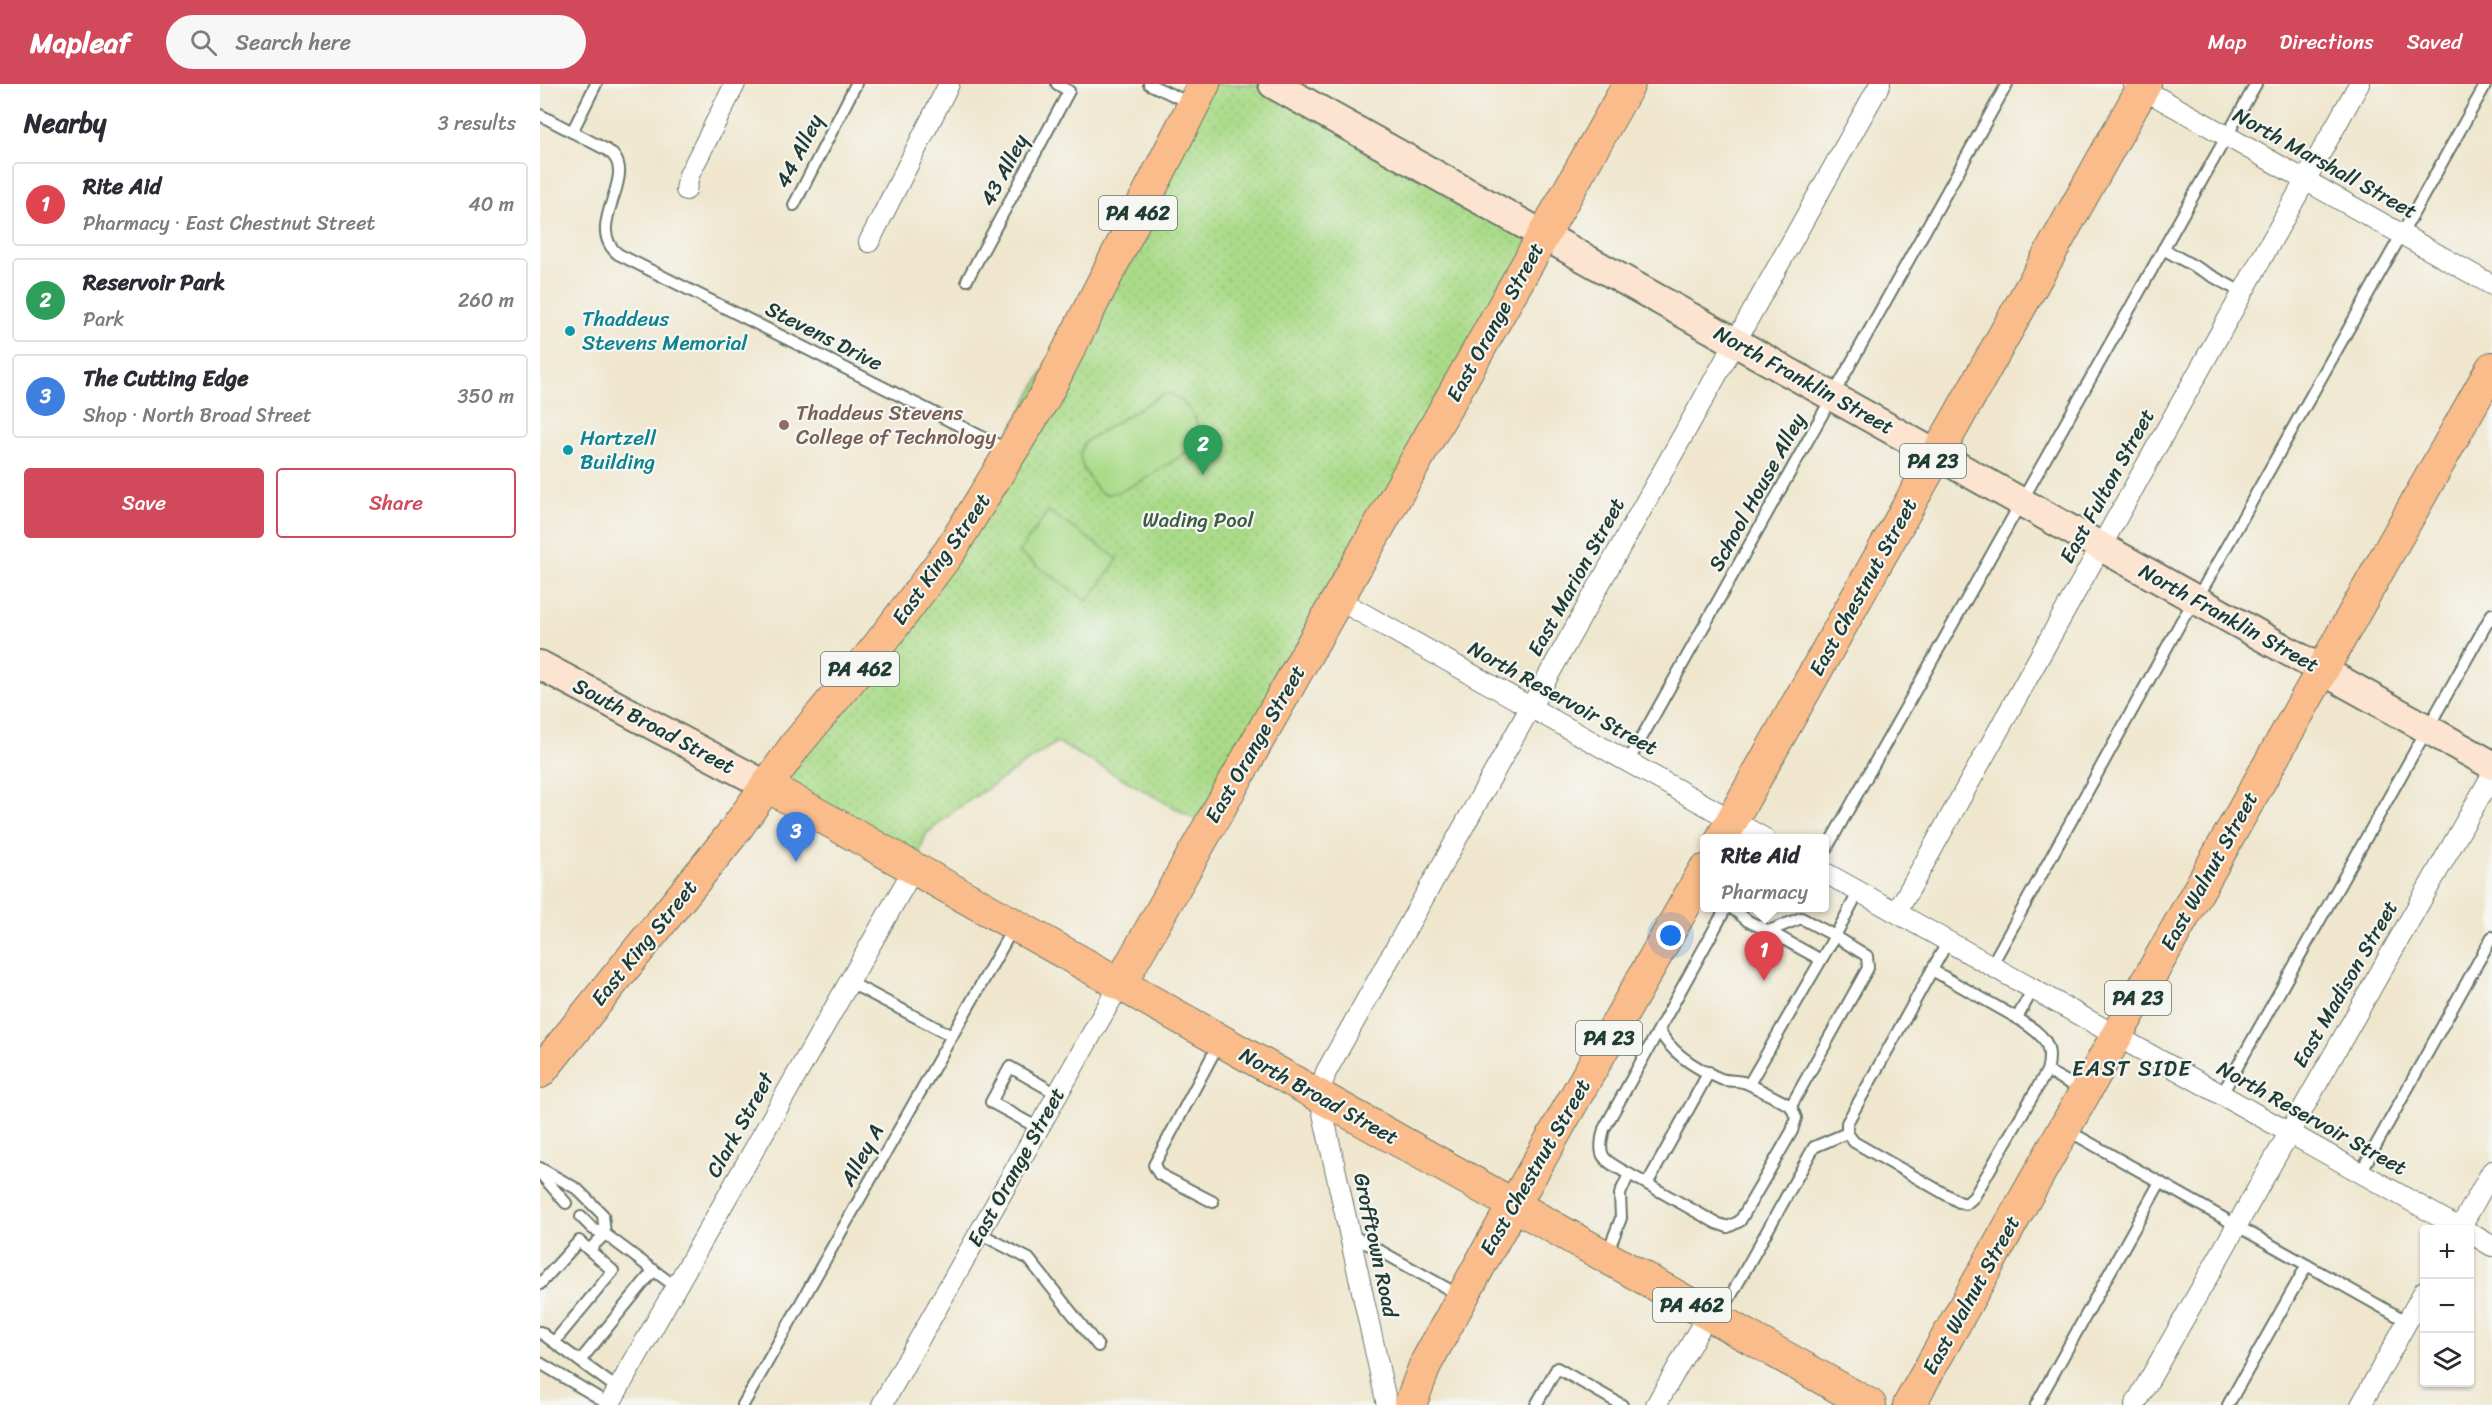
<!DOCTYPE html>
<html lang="en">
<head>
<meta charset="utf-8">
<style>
  body { margin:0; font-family:Sriracha,sans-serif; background:#f7f7f7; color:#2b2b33 }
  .controls { position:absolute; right:18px; bottom:18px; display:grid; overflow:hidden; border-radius:6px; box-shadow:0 2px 4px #0004 }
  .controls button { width:54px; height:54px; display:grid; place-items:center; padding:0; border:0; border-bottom:2px solid #e1e1e2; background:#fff; color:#2b2b33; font:30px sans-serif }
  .you { position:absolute; left:1131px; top:852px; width:21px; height:21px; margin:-15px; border:4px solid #fff; border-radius:50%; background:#1a73e8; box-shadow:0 0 0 9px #1a73e833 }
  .badge { display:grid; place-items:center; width:39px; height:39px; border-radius:50%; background:#d1495b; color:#fff; font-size:20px; font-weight:700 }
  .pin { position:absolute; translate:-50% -50px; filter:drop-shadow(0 2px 3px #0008) }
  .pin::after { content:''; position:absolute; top:32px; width:21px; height:18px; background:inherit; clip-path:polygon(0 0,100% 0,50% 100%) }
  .popup { position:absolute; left:1160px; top:750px; width:129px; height:78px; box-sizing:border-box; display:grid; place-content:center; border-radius:6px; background:#fff; filter:drop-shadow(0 2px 4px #0005); font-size:20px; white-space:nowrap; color:#7c7c81 }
  .popup b { font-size:22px; color:#2b2b33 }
  .popup::after { content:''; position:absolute; left:50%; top:100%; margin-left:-12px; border:12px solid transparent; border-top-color:#fff }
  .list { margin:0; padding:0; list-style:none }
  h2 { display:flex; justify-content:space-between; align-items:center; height:78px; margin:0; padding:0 24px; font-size:26px }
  h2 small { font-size:20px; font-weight:400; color:#7c7c81 }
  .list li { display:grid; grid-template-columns:39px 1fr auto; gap:18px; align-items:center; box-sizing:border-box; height:84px; margin:0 12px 12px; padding:0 12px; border:2px solid #e1e1e2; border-radius:6px }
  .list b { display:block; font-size:22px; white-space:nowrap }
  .list p { margin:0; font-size:20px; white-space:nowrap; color:#7c7c81 }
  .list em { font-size:20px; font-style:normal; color:#7c7c81 }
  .actions { display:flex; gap:12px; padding:18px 24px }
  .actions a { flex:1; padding:14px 0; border:2px solid #d1495b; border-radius:6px; text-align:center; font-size:21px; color:#d1495b }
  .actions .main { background:#d1495b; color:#fff }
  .icon { flex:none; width:33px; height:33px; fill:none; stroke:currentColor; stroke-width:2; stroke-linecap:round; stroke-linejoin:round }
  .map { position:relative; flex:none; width:1952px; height:1321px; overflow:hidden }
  header { display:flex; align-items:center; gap:36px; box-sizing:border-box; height:84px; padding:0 30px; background:#d1495b; color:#fff }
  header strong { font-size:28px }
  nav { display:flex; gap:33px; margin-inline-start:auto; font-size:21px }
  .search { width:420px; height:54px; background:#f7f7f7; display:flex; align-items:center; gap:15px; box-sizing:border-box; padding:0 21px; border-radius:33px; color:#7c7c81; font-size:22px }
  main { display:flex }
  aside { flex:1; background:#fff }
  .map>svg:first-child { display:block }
  .grass { fill:url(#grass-dots); stroke:#648c5e; stroke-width:1.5 }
  .garden { fill:#aadb89; stroke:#648c5e; stroke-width:1.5 }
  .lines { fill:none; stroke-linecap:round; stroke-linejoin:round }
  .service-casing { stroke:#68786a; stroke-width:14 }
  .minor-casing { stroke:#68786a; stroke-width:22 }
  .secondary-casing { stroke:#68786a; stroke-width:32 }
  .primary-casing { stroke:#68786a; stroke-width:34 }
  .service { stroke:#fff; stroke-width:10 }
  .minor { stroke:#fff; stroke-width:20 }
  .secondary { stroke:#fde4d0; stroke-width:28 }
  .primary { stroke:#f9bc8a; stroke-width:32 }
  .culture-dot { fill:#0f9aa8; stroke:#f6f6f2; stroke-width:2 }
  .education-dot { fill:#8d6e63; stroke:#f6f6f2; stroke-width:2 }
  .labels { text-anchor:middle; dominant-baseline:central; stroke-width:4.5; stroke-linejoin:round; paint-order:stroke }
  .shield { fill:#f6f6f2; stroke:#60746d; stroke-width:1.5 }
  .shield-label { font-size:20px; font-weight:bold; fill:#1f3d34 }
  .street-label { font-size:21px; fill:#1f3d34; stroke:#f6f6f2 }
  .culture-label { font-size:21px; fill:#0d838f; stroke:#f6f6f2; text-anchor:start }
  .education-label { font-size:21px; fill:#785e54; stroke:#f6f6f2; text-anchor:start }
  .park-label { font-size:21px; fill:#3b5d45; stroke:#f6f6f2 }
  .neighbourhood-label { font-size:22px; letter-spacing:1.5px; fill:#1f3d34; stroke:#f6f6f2 }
</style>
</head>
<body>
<header>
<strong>Mapleaf</strong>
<div class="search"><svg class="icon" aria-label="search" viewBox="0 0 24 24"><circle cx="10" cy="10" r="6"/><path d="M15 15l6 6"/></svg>Search here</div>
<nav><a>Map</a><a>Directions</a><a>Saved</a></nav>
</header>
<main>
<aside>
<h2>Nearby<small>3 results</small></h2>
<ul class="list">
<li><span class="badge" style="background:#e0444e">1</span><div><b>Rite Aid</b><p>Pharmacy · East Chestnut Street</p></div><em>40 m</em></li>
<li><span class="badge" style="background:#2e9e5b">2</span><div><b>Reservoir Park</b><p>Park</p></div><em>260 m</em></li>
<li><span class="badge" style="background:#3f7fe0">3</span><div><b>The Cutting Edge</b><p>Shop · North Broad Street</p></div><em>350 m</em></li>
</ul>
<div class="actions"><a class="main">Save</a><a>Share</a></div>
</aside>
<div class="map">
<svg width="1952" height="1321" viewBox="0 0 1952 1321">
  <defs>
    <pattern id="grass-dots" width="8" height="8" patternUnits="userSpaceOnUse" patternTransform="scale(1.5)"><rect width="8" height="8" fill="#aadb89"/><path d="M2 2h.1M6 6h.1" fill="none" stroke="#92bd77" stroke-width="1.8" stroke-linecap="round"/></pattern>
  </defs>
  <rect width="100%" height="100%" fill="#f6f6f2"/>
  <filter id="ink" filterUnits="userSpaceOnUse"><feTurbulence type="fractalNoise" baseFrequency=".0167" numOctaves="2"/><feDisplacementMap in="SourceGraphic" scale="12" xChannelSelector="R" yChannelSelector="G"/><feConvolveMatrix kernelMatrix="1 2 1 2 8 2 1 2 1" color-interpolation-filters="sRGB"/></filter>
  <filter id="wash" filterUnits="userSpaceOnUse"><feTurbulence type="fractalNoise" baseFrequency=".008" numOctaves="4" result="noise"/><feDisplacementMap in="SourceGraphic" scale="24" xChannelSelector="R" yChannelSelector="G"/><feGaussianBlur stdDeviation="1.35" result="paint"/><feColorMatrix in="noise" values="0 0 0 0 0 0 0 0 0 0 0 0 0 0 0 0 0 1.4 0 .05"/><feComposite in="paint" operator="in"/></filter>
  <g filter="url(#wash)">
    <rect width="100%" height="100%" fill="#efe6cd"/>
    <!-- grass -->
    <polygon class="grass" points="664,0 733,0 1004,150 669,743 517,658 418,724 386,750 374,784 229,703 378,511"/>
    <!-- garden -->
    <g class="garden">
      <path d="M628,310C649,315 667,346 653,364C636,374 579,417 562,409C554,405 550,394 545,387C539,375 538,368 546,357L621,311Z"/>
      <polygon points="508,427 578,475 548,517 479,469"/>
    </g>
  </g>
  <g filter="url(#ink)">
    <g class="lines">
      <defs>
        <g id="service">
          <polyline points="609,0 650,19"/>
          <path d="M0,31L67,66C104,90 41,140 78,170L470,367"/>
          <polyline points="32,48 56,0"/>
          <polyline points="254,121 316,0"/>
          <polyline points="1623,165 1703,209"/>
          <polyline points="427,196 529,7 517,0"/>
          <polyline points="1088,678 1467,0"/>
          <polyline points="1284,769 1716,0"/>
          <polyline points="1229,847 1281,876"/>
          <polyline points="1408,857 1392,886 1477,934 1493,905"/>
          <polyline points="1451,882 1642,536 1666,499 1946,0"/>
          <path d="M1392,886L1307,1039V1049L1314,1058L1419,1118L1426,1120L1434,1113L1507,987C1515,956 1499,949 1477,934"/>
          <polyline points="309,898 412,952"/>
          <path d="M1119,946C1131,969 1157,985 1181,995C1190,998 1199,995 1209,1000L1295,852L1261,834L1229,847L1208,837L1192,824"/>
          <polyline points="1507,987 1542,1006"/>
          <polyline points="1209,1000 1251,1022"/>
          <polyline points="1682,1010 1952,530"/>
          <polyline points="498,1044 451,1018 470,983 517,1010"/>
          <polyline points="1527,1046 1868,1238"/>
          <polyline points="0,1084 37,1105 63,1131 65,1150 136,1203"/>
          <polyline points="1821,1088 1952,853"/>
          <polyline points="0,1089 26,1119"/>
          <path d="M1089,1090C1064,1076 1056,1075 1064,1045L1186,824"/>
          <polyline points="1107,1100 1176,1139 1188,1143 1200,1137 1252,1047 1256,1034 1251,1022 1328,884 1327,872 1295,852 1319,807"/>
          <polyline points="673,1118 619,1090 614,1081 679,959"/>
          <polyline points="41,1133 53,1145 65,1150 49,1166"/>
          <polyline points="439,1149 489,1175 558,1262"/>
          <polyline points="810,1150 919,1211"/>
          <polyline points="1067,1170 1081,1134 1080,1110 1089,1090 1107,1100 1169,988"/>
          <polyline points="0,1200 39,1157 73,1187 14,1258"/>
          <polyline points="1179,1233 1274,1063 1307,1049"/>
          <polyline points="0,1248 78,1305"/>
          <polyline points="40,1277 114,1186"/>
          <polyline points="0,1279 69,1320"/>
          <polyline points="203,1321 473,844"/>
          <polyline points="996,1321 1017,1284 1082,1321"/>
          <polyline points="1496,1321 1620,1098"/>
          <polyline points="1688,1321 1767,1181"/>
        </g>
        <g id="minor">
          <polyline points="1594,0 1952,201"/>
          <polyline points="146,106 149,91 195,0"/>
          <polyline points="329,158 409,0"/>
          <polyline points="797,515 1224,754"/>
          <polyline points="1284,788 1923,1146"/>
          <polyline points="1357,828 1819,0"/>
          <polyline points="1919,1146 1952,1087"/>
          <polyline points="1930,1149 1952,1162"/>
          <polyline points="69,1321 374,784"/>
          <polyline points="342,1321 580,900"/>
          <polyline points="847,1321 779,1011 786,988 1340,0"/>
          <polyline points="1116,1321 1168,1230"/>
          <polyline points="1595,1321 1952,691"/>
          <polyline points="1821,1321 1884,1207"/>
        </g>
        <g id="secondary">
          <polyline points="733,0 1952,681"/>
          <polyline points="0,581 229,703"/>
        </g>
        <g id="primary">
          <polyline points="229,703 1330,1321"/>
          <polyline points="1182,754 1605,0"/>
          <polyline points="580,900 1089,0"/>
          <polyline points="0,988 193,749 255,662 339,561 410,467 504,314 664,0"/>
          <polyline points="870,1321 886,1279 947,1168 1164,787"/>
          <polyline points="1369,1321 1952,284"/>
        </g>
      </defs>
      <!-- service casing -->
      <use href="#service" class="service-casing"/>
      <!-- minor casing -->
      <use href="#minor" class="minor-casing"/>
      <!-- secondary casing -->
      <use href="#secondary" class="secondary-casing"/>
      <!-- primary casing -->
      <use href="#primary" class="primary-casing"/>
      <!-- service -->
      <use href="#service" class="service"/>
      <!-- minor -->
      <use href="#minor" class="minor"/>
      <!-- secondary -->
      <use href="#secondary" class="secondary"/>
      <!-- primary -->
      <use href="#primary" class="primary"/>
    </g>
  </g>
  <!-- markers -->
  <g class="culture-dot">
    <circle cx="30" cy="247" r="6"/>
    <circle cx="28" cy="366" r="6"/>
  </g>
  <circle class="education-dot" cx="244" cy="341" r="6"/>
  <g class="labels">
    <!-- shield labels -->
    <g class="shield">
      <rect x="559" y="112" width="78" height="34" rx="4.5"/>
      <rect x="1360" y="360" width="66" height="34" rx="4.5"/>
      <rect x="281" y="568" width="78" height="34" rx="4.5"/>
      <rect x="1565" y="897" width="66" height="34" rx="4.5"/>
      <rect x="1036" y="937" width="66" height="34" rx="4.5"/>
      <rect x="1113" y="1204" width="78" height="34" rx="4.5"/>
    </g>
    <g class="shield-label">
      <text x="598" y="129">PA 462</text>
      <text x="1393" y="377">PA 23</text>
      <text x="320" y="585">PA 462</text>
      <text x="1598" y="914">PA 23</text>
      <text x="1069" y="954">PA 23</text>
      <text x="1152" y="1221">PA 462</text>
    </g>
    <!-- street labels -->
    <g class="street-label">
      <text transform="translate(259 67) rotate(-63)">44 Alley</text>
      <text transform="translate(1785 79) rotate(29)">North Marshall Street</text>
      <text transform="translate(464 86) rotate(-62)">43 Alley</text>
      <text transform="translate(955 238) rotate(-61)">East Orange Street</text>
      <text transform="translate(284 252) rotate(27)">Stevens Drive</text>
      <text transform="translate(1264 296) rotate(29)">North Franklin Street</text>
      <text transform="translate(1567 402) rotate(-61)">East Fulton Street</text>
      <text transform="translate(1217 408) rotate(-61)">School House Alley</text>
      <text transform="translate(401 475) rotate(-55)">East King Street</text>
      <text transform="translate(1036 493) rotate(-61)">East Marion Street</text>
      <text transform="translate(1323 503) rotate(-61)">East Chestnut Street</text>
      <text transform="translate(1689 534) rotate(29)">North Franklin Street</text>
      <text transform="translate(1023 614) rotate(29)">North Reservoir Street</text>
      <text transform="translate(114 642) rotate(28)">South Broad Street</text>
      <text transform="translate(715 660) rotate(-60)">East Orange Street</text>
      <text transform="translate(1669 787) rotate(-61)">East Walnut Street</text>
      <text transform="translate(104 859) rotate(-51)">East King Street</text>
      <text transform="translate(1805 900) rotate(-60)">East Madison Street</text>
      <text transform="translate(779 1012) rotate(29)">North Broad Street</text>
      <text transform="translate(1772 1034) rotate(29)">North Reservoir Street</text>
      <text transform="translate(200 1041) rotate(-61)">Clark Street</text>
      <text transform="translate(322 1071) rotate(-61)">Alley A</text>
      <text transform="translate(476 1083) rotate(-61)">East Orange Street</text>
      <text transform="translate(995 1083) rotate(-60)">East Chestnut Street</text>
      <text transform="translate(836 1161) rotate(78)">Grofftown Road</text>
      <text transform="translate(1431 1211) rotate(-61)">East Walnut Street</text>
    </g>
    <!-- culture labels -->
    <g class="culture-label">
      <text x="42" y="235">Thaddeus<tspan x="42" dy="24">Stevens Memorial</tspan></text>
      <text x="40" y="354">Hartzell<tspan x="40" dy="24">Building</tspan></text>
    </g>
    <!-- education labels -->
    <g class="education-label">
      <text x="256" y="329">Thaddeus Stevens<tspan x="256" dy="24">College of Technology</tspan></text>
    </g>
    <!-- park labels -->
    <g class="park-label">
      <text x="658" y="436">Wading Pool</text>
    </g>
    <!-- neighbourhood labels -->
    <g class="neighbourhood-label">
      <text x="1592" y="984">EAST SIDE</text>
    </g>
  </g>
</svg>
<div class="controls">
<button>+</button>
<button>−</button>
<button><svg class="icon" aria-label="layers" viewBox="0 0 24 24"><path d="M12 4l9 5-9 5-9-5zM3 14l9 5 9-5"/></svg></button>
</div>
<div class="you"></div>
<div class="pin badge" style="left:1224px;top:897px;background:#e0444e">1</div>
<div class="popup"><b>Rite Aid</b>Pharmacy</div>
<div class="pin badge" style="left:663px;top:391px;background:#2e9e5b">2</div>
<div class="pin badge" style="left:256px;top:778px;background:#3f7fe0">3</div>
</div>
</main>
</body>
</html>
